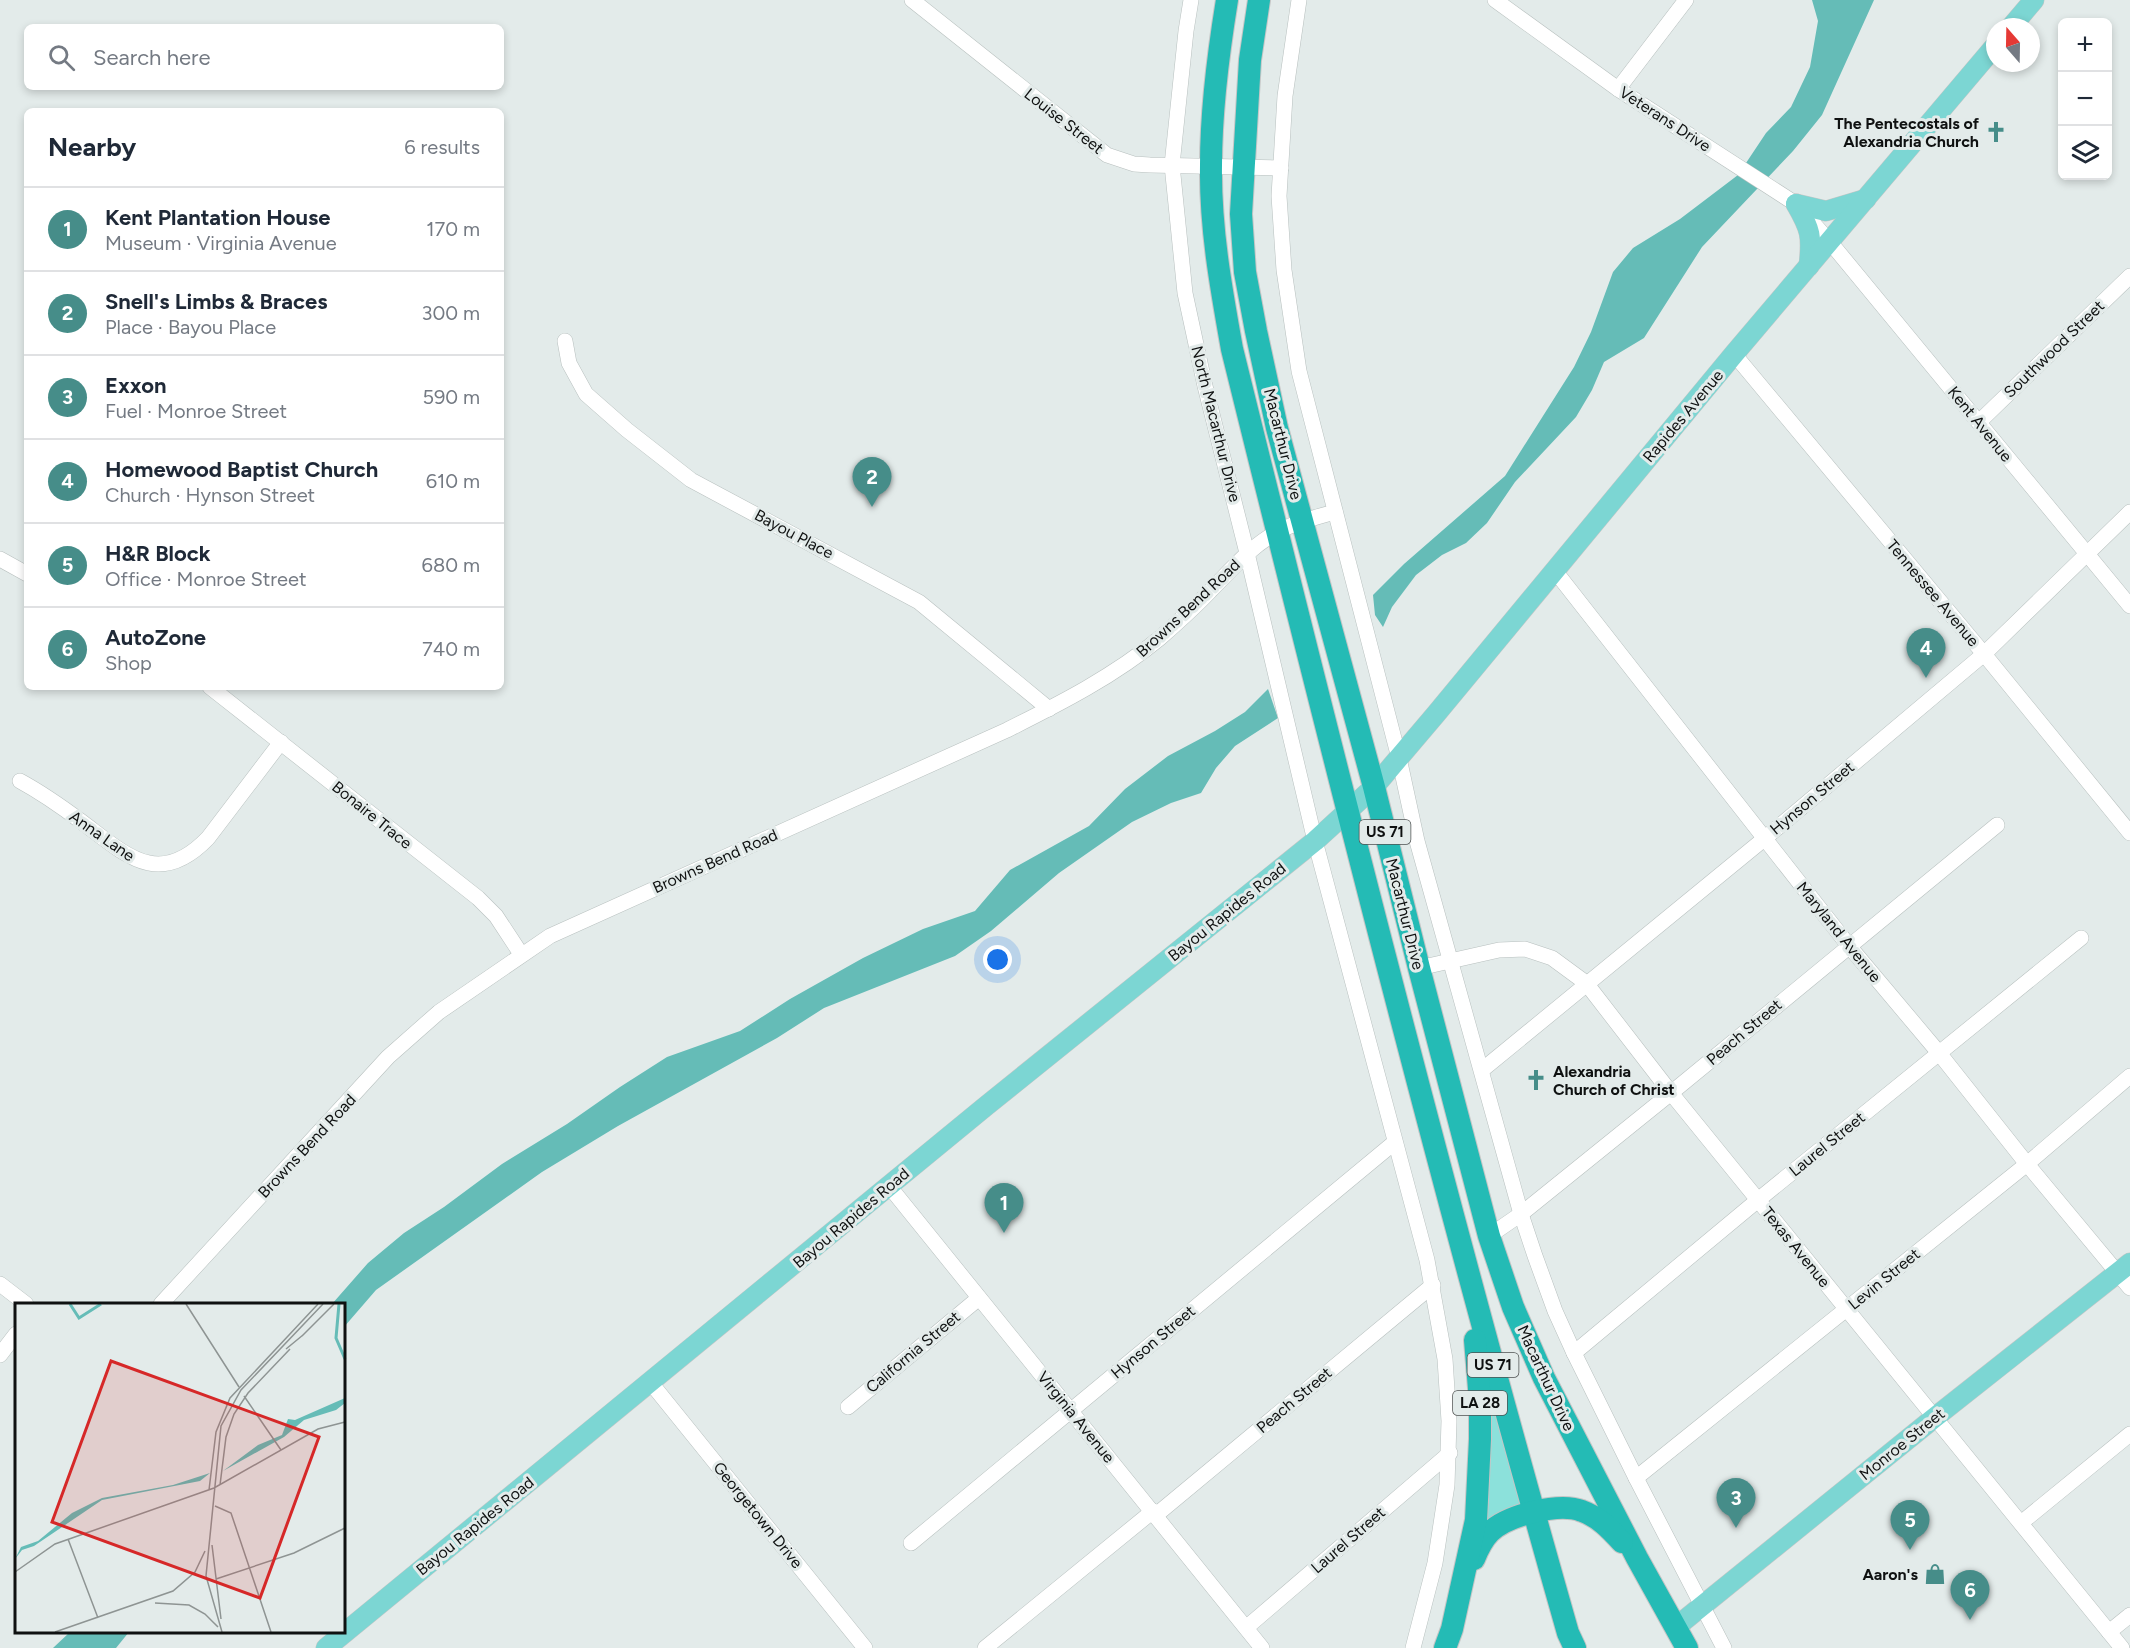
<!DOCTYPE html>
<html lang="en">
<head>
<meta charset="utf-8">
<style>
  body { margin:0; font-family:Figtree,sans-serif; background:#f2f2f3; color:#1f2937 }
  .controls { position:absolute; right:18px; top:18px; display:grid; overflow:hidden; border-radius:9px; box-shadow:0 3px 9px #0003 }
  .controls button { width:54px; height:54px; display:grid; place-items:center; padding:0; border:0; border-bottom:2px solid #e0e1e3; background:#fff; color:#1f2937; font:30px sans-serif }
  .compass { position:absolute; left:1986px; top:18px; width:54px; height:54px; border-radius:50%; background:#fff; box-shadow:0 3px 9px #0003; rotate:340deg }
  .you { position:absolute; left:998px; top:960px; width:21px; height:21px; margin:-15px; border:4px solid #fff; border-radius:50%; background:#1a73e8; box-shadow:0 0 0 9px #1a73e833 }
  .badge { display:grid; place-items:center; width:39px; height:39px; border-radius:50%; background:#468d89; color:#fff; font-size:20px; font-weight:700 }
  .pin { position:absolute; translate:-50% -50px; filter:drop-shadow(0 2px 3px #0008) }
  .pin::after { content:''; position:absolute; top:32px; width:21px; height:18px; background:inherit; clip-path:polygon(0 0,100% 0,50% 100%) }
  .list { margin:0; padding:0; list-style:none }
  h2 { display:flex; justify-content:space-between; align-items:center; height:78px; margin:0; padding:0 24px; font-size:26px }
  h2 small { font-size:20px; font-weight:400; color:#747a83 }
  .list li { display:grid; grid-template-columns:39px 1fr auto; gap:18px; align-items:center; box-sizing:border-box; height:84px; padding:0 24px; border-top:2px solid #e0e1e3 }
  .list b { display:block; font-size:22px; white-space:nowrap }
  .list p { margin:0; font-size:20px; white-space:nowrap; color:#747a83 }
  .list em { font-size:20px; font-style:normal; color:#747a83 }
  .icon { flex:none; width:33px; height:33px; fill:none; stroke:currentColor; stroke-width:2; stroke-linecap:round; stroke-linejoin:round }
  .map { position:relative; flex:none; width:2130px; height:1648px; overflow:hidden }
  .search { position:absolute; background:#fff; box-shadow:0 3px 9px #0003; left:24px; top:24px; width:480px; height:66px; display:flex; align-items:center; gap:15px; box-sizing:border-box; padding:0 21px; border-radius:9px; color:#747a83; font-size:22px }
  .panel { position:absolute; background:#fff; box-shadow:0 3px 9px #0003; left:24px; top:108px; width:480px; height:582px; border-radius:9px }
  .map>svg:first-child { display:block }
  .green { fill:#8ce1db }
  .water { fill:#65bcb7 }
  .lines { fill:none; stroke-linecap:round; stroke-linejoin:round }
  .minor-casing { stroke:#b8c0bf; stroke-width:16 }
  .major-casing { stroke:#c5c6c6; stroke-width:21 }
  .highway-casing { stroke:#c5c6c6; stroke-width:24 }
  .minor { stroke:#fff; stroke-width:15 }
  .major { stroke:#7cd6d3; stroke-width:20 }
  .highway { stroke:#24bbb5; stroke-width:22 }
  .labels { text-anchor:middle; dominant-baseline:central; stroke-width:6; stroke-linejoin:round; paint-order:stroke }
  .shield { fill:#e3ebea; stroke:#4f5252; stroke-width:1.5 }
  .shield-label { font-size:15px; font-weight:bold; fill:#0f1111 }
  .street-label { font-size:16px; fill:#0f1111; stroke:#e3ebea }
  .poi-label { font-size:16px; font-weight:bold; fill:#0f1111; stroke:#e3ebea; text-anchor:end }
  .inset-river { fill:none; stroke:#65bcb7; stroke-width:3 }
  .inset-road { fill:none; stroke:#8e9493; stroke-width:1.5 }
  .view { fill:#d62828; fill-opacity:0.15; stroke:#d62828; stroke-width:3 }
  .inset-edge { fill:none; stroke:#0f1111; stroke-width:3 }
</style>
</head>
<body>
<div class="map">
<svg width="2130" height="1648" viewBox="0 0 2130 1648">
  <rect width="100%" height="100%" fill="#e3ebea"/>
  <!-- green -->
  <polygon class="green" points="1492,1398 1520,1504 1500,1514 1486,1525"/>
  <!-- water -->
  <g class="water">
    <polygon points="1812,0 1874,0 1822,115 1793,151 1702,247 1644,338 1604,362 1592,390 1576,417 1515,482 1487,523 1466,543 1442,555 1416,575 1392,607 1383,627 1375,615 1373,595 1404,564 1505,476 1574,367 1591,332 1613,272 1633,248 1680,219 1738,175 1766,133 1791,107 1810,67 1818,21"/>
    <polygon points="1268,689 1278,718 1235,746 1216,768 1201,793 1171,803 1132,822 1059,873 991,931 955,956 824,1008 777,1038 618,1126 542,1172 376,1290 344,1327 344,1304 332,1304 368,1263 404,1233 444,1207 502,1164 567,1124 620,1087 667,1057 740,1031 790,999 863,958 923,929 975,911 1010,870 1089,826 1125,789 1168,756 1215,731 1245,712"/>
    <polygon points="70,1632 129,1632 116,1648 53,1648"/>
  </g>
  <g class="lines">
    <defs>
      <g id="minor">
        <polyline points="912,0 1107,155 1134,164 1150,165 1281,168"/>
        <polyline points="1191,0 1186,31 1172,165 1185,293 1205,386 1247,553 1315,841 1427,1260 1445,1359 1449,1421 1447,1485 1435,1563 1413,1648"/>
        <polyline points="1299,0 1285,96 1279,196 1284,270 1299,371 1399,758 1417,841 1521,1214 1535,1256 1555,1311 1574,1353 1636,1478 1724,1648"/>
        <polyline points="1495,0 1618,89 1796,204 1830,242 2130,606"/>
        <polyline points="1618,89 1686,0"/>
        <polyline points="565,341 569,363 586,394 627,430 691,480 919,602 1049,709"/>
        <polyline points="1734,354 1984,654 2130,833"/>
        <polyline points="1979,422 2130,276"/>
        <polyline points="0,559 27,574"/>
        <polyline points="1555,571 1849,946 1939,1053 2027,1164 2130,1288"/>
        <polyline points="210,687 478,898 496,916 521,954"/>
        <path d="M20,781C42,793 62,807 82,822C126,855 159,889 208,838L281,742"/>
        <polyline points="1419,968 1499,950 1525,949 1552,958 1586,983 1671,1093 2122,1648"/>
        <polyline points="1482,1070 1764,839 1984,654 2130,512"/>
        <polyline points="889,1186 1262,1648"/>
        <polyline points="1489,1236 1521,1214 1671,1093 1997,825"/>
        <polyline points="0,1284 26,1304"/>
        <path d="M161,1304L388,1057L439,1012L550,936L1007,730C1061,703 1114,676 1160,638C1177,623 1195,607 1210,591C1232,569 1252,545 1279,531C1297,522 1316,517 1335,512"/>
        <polyline points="1574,1353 1758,1200 2081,938"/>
        <polyline points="0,1355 16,1334"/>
        <polyline points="651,1383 865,1648"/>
        <polyline points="848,1407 979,1298"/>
        <polyline points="1636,1478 2027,1164 2130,1076"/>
        <polyline points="1156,1515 1433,1285"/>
        <polyline points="2021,1523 2130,1434"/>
        <polyline points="911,1543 1395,1142"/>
        <polyline points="1247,1627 1450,1453"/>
        <polyline points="2109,1632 2130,1615"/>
        <polyline points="985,1648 1153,1511"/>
      </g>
      <g id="major">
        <polyline points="2011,27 2034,0"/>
        <polyline points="1796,204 1826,211 1866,199"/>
        <path d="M1796,204C1811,230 1812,236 1809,266"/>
        <polyline points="1676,1627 1934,1418 2130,1263"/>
        <polyline points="326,1648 986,1106 1315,841 1374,787 1436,714 1734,354 1995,46"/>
      </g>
      <g id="highway">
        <path d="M1227,0C1218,55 1211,110 1211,165C1210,227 1221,288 1232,349C1338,778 1447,1208 1568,1633L1575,1648"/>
        <polyline points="1259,0 1250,60 1241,214 1245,272 1256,331 1277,428 1374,787 1419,968 1489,1236 1513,1307 1544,1378 1637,1558 1687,1648"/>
        <path d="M1474,1559C1478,1549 1482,1540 1490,1532C1508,1515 1559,1502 1582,1511C1599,1517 1610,1529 1622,1542"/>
        <polyline points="1445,1648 1452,1629 1476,1520 1480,1439 1480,1401 1475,1340"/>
      </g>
    </defs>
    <!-- minor casing -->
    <use href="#minor" class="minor-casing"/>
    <!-- major casing -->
    <use href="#major" class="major-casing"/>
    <!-- highway casing -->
    <use href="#highway" class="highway-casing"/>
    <!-- minor -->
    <use href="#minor" class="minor"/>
    <!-- major -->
    <use href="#major" class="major"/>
    <!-- highway -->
    <use href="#highway" class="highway"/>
  </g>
  <!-- icons -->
  <defs>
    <symbol id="church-bare" viewBox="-9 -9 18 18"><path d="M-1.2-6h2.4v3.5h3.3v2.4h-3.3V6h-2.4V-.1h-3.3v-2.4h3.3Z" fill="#468d89" stroke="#e3ebea" stroke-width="2.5" paint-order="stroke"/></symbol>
    <symbol id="shop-bare" viewBox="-9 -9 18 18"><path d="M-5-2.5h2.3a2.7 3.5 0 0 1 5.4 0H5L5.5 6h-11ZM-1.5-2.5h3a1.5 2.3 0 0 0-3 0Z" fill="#468d89" stroke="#e3ebea" stroke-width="2.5" paint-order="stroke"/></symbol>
  </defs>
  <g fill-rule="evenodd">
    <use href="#church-bare" x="1981" y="117" width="30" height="30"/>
    <use href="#church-bare" x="1521" y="1065" width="30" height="30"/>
    <use href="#shop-bare" x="1920" y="1559" width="30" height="30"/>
  </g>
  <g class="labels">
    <!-- shield labels -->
    <g class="shield">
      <rect x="1359.5" y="820" width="51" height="24" rx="4.5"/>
      <rect x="1467.5" y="1353" width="51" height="24" rx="4.5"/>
      <rect x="1453" y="1391" width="54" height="24" rx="4.5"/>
    </g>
    <g class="shield-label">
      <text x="1385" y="832">US 71</text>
      <text x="1493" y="1365">US 71</text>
      <text x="1480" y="1403">LA 28</text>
    </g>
    <!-- street labels -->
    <g class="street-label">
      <text transform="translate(1665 119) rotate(33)">Veterans Drive</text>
      <text transform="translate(1064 121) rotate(38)">Louise Street</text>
      <text transform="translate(2054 349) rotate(-44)">Southwood Street</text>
      <text transform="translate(1683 416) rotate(-50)">Rapides Avenue</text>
      <text transform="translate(1216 424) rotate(76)">North Macarthur Drive</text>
      <text transform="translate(1980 424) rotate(51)">Kent Avenue</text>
      <text transform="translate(1283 444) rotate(76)">Macarthur Drive</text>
      <text transform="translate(794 534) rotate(28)">Bayou Place</text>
      <text transform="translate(1933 593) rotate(50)">Tennessee Avenue</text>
      <text transform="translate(1188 608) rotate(-43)">Browns Bend Road</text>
      <text transform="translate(1812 798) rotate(-40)">Hynson Street</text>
      <text transform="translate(372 815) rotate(39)">Bonaire Trace</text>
      <text transform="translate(102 836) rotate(35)">Anna Lane</text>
      <text transform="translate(715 861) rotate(-24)">Browns Bend Road</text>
      <text transform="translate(1227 912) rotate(-39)">Bayou Rapides Road</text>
      <text transform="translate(1405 914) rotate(76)">Macarthur Drive</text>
      <text transform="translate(1839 932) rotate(51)">Maryland Avenue</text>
      <text transform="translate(1744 1032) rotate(-40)">Peach Street</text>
      <text transform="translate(1827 1144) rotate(-39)">Laurel Street</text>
      <text transform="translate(307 1146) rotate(-47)">Browns Bend Road</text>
      <text transform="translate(851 1218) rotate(-40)">Bayou Rapides Road</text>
      <text transform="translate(1796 1247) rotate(51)">Texas Avenue</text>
      <text transform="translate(1884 1279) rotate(-39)">Levin Street</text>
      <text transform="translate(1153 1342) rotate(-40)">Hynson Street</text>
      <text transform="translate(913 1352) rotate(-40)">California Street</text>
      <text transform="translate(1546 1378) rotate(65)">Macarthur Drive</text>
      <text transform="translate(1294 1400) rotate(-40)">Peach Street</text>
      <text transform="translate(1076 1417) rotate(51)">Virginia Avenue</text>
      <text transform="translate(1902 1444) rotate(-39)">Monroe Street</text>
      <text transform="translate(758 1515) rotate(51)">Georgetown Drive</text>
      <text transform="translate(475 1526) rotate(-39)">Bayou Rapides Road</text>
      <text transform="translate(1348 1540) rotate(-41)">Laurel Street</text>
    </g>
    <!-- poi labels -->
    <g class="poi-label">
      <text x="1979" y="123">The Pentecostals of<tspan x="1979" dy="18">Alexandria Church</tspan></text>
      <text x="1553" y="1071" text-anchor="start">Alexandria<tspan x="1553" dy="18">Church of Christ</tspan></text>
      <text x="1918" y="1574">Aaron's</text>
    </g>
  </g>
  <!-- overview -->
  <g transform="translate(15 1303)">
    <rect width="330" height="330" fill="#e3ebea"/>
    <path d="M330,95V100L321,107L289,117L269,134L208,168L243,142L267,132L273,116L280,117ZM195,170L185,178L87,197L19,243L7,247L0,256L6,244L23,238L57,210L87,195L158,182Z" fill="#65bcb7"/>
    <path class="inset-river" d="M55,1L64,15L86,1M324,1L321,35L330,56"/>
    <path class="inset-road" d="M171,1L224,84M287,33L319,1M271,46L288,32M229,93L266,147M205,182L211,134L219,111L233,90L275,46M194,187L201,129L215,95L303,1M200,203L216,210L256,329M53,236L83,315M197,242L206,316M0,269L40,241L199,185L303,126L330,119M201,276L279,250L330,225M140,300L174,302L190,311L203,324M40,329L158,288L180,269L190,248M207,329L191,273L206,123L226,87L308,1"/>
    <path class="view" d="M96,58L304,134L245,295L37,219Z"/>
    <rect width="330" height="330" class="inset-edge"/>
  </g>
</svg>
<div class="controls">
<button>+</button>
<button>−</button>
<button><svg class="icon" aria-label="layers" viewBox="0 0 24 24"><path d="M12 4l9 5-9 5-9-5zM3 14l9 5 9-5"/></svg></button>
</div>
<svg class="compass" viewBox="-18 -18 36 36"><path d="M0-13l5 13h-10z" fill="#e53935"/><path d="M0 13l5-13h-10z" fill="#747a83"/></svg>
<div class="you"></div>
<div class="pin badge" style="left:1004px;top:1233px">1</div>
<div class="pin badge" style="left:872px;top:507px">2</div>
<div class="pin badge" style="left:1736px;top:1528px">3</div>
<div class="pin badge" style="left:1926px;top:678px">4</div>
<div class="pin badge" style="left:1910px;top:1550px">5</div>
<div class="pin badge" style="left:1970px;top:1620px">6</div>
<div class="search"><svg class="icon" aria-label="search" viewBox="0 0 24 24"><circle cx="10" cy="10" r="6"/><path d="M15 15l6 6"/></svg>Search here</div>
<section class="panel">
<h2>Nearby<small>6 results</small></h2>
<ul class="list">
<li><span class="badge">1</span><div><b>Kent Plantation House</b><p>Museum · Virginia Avenue</p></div><em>170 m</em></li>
<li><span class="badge">2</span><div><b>Snell's Limbs &amp; Braces</b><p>Place · Bayou Place</p></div><em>300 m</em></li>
<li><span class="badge">3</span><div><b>Exxon</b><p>Fuel · Monroe Street</p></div><em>590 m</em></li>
<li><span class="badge">4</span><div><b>Homewood Baptist Church</b><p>Church · Hynson Street</p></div><em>610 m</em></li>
<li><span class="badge">5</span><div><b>H&amp;R Block</b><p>Office · Monroe Street</p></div><em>680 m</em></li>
<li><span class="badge">6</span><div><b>AutoZone</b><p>Shop</p></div><em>740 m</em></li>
</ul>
</section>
</div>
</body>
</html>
